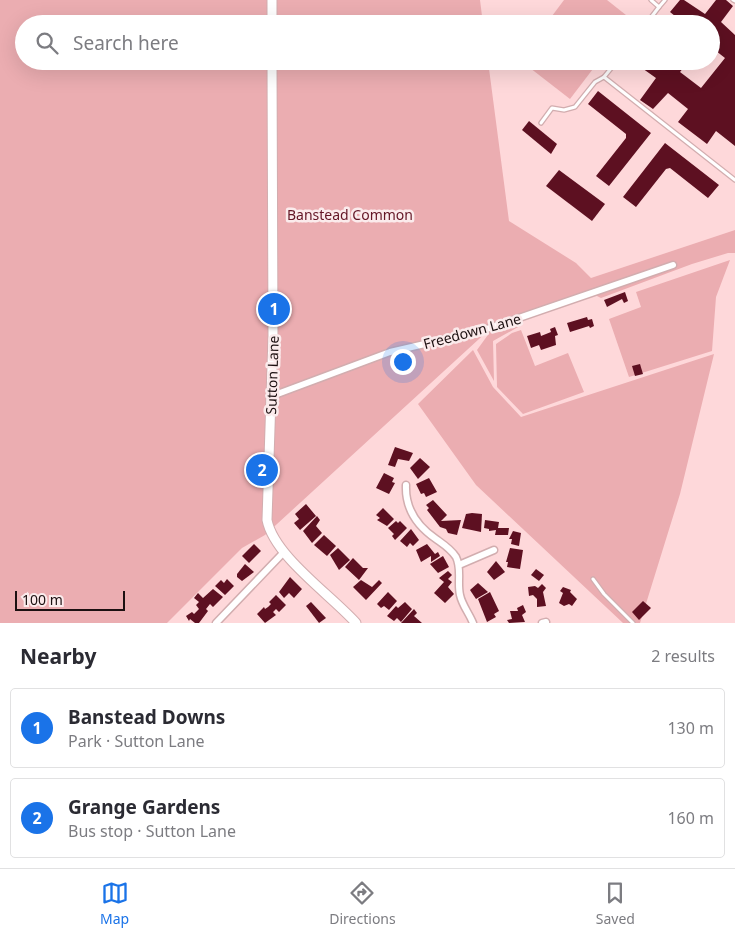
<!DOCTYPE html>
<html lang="en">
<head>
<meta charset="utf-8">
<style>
  body { margin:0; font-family:"Noto Sans",sans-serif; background:#f7f7f7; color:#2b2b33 }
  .scale { position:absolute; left:15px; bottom:12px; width:110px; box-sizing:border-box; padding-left:5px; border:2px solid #1c1011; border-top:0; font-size:14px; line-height:18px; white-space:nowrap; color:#1c1011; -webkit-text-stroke:4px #fbebec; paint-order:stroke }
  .you { position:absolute; left:402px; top:361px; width:18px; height:18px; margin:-12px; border:4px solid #fff; border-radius:50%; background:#1a73e8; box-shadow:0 0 0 8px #1a73e833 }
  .badge { display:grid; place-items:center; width:32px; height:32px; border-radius:50%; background:#1a73e8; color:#fff; font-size:16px; font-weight:700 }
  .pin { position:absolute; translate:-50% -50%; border:2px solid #fff; box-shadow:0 1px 5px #0006 }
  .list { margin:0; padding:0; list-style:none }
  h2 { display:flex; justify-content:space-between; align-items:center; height:65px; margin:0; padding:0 20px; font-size:21px }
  h2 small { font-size:16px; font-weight:400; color:#7c7c81 }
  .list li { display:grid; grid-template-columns:32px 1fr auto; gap:15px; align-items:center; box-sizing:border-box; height:80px; margin:0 10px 10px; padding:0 10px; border:1px solid #e1e1e2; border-radius:5px }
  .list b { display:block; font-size:19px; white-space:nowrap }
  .list p { margin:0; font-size:16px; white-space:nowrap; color:#7c7c81 }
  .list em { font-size:16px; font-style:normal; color:#7c7c81 }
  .icon { flex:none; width:28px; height:28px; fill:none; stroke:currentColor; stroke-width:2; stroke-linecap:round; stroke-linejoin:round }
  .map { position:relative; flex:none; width:735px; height:623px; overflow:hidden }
  .search { position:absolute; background:#fff; box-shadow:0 5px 20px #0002; left:15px; right:15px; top:15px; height:55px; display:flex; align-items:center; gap:12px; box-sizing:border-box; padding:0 18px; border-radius:28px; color:#7c7c81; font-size:19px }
  .sheet { height:245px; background:#fff }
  nav { display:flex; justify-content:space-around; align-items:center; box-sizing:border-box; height:70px; border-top:1px solid #e1e1e2; background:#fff; font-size:14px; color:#7c7c81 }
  nav a { display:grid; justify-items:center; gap:2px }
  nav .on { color:#1a73e8 }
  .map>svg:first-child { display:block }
  .green { fill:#ebadb1 }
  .building { fill:#5d1021 }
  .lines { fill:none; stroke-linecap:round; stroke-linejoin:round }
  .service-casing { stroke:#d2adaf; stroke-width:5.5 }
  .minor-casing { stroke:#d2adaf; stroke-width:9 }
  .secondary-casing { stroke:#d2adaf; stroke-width:11 }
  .service { stroke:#fff; stroke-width:3 }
  .minor { stroke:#fff; stroke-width:6 }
  .secondary { stroke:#fff; stroke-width:9 }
  .labels { text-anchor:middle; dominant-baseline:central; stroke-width:5; stroke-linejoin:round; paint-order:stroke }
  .park-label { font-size:14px; fill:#631525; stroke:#fbebec }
  .street-label { font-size:14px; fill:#1c1011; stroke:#fbebec }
</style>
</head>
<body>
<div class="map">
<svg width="735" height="623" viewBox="0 0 735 623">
  <rect width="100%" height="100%" fill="#fed8da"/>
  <!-- green -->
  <g class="green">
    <polygon points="0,0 480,0 483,24 24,24 24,61 488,61 509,221 576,263 591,278 735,230 735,253 728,253 692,264 601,298 593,294 491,328 265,535 242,548 167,623 0,623"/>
    <polygon points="564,0 607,0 631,19 628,24 546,24"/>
    <polygon points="521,61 599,61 570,99"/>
    <polygon points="730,260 716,297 712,351 629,377 609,319 641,307 636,292"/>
    <polygon points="513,325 520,326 493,341 494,381 477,350 490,332"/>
    <polygon points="521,330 535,366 568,353 584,392 523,414 497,387 496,344 512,333"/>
    <polygon points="473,350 493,387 521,417 714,354 680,494 640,623 623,623 476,485 418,404"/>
  </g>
  <!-- building -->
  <g class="building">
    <polygon points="680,0 684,0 705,14 716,0 726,0 733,6 721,22 735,35 735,146 716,131 707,144 678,122 688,109 668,93 653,109 640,100 656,78 632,61 689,61 680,72 701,88 725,58 711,47 711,24 685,24 670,12"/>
    <polygon points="598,91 651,133 609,186 596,176 626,138 626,134 588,104"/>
    <polygon points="529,121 557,144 551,154 522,130"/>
    <polygon points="665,143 719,185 708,198 670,168 666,169 636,207 623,197"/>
    <polygon points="559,170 605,204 592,221 546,186"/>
    <polygon points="625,292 628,301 624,303 622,299 607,307 604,300"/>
    <polygon points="587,317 588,320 592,319 594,326 590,328 589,326 570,332 567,323"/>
    <polygon points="555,327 558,335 555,336 556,345 541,350 539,345 531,348 527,336 540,332 541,336 551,332 550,329"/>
    <polygon points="640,364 643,374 635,376 632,366"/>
    <polygon points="395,447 413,453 409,461 398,459 395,467 388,465"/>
    <polygon points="420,458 430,467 418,479 410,468"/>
    <polygon points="384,473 394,478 392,482 395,483 389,494 376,488"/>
    <polygon points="429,478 437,492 426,497 424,493 421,494 416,484"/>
    <polygon points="433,500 447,515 441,521 461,520 457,535 448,533 446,529 440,527 427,510 429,508 426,505"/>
    <polygon points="306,504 316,516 300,530 294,523 299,519 295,514"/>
    <polygon points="383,508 394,519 387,526 377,520 380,518 376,515"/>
    <polygon points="472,513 482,514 481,532 462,528 466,514"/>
    <polygon points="317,516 320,520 316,526 322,533 312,543 303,531"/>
    <polygon points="485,520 499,522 498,528 509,528 508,535 495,535 496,530 489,531 489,529 484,528"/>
    <polygon points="396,521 398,523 400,521 407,528 395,540 392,536 394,534 388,528"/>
    <polygon points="411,529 419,540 413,546 410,543 407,547 400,541"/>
    <polygon points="513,531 521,533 519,546 511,544 512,539 509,539"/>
    <polygon points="324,535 336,546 327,556 314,545"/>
    <polygon points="254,544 261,551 249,563 242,556"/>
    <polygon points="427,544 435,554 438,552 440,556 431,562 431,556 421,562 416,550"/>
    <polygon points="338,548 350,560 339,570 330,555"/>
    <polygon points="510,548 523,550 520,569 507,567 508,562 506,562"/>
    <polygon points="443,556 449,567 438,573 430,564"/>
    <polygon points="353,558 363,568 368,568 359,580 345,567"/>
    <polygon points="496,561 505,572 494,580 487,572"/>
    <polygon points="245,564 254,572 242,581 237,577 237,574"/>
    <polygon points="536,569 544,575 539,581 531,575"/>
    <polygon points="448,571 452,575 448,579 452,582 448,587 454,594 445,603 434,593 444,582 439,578"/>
    <polygon points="290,577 302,589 294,598 289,593 284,598 279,592"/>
    <polygon points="227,579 234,586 225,595 215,586 221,580 224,583"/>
    <polygon points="361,580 372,587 379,580 382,583 366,600 353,587"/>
    <polygon points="478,583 488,592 476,599 470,590"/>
    <polygon points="542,584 546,588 543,592 546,606 537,607 537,599 533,595 529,596 528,587 535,586 538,588"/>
    <polygon points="563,587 571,590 570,592 577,599 572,606 569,604 564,606 559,603 563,593 560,591"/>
    <polygon points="213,589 223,597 213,607 210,604 206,609 208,611 199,623 195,623 190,619 189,621 186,616 192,612 194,614 199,609 196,605 199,602 194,598 198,593 203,598"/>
    <polygon points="388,592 397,601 389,610 384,606 381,608 377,604"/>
    <polygon points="490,592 499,611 494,614 496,617 487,622 478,599"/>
    <polygon points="276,595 286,605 279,612 276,609 273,612 276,615 265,623 257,614 264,607 265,609 268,607 271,604 269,602"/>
    <polygon points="643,601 651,608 639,620 632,612"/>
    <polygon points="311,602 326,618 319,623 306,606"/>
    <polygon points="405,602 412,609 401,622 397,618 394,621 387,616 396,606 398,608"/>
    <polygon points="523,605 526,612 522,615 525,622 509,623 507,620 512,619 510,611 518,611 517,608"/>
    <polygon points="414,609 417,613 414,616 422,623 401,623"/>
  </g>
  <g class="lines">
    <defs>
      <g id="service">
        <polyline points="733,0 735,1"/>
        <polyline points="659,7 665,0"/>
        <polyline points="646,24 659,7 651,0"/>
        <polyline points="604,77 735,180"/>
        <polyline points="541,123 552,108 564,110 575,107 595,82 604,77 617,61"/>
        <polyline points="593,579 604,594 633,623"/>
      </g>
      <g id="minor">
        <polyline points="272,396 390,352 481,331 673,265"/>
        <path d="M406,485C405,508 417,526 436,539C443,544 451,549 456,557C462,569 457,582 460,595C462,605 469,613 473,623"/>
        <polyline points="459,565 494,550"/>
        <polyline points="216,623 284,552"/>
        <polyline points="542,623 546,622"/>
      </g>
      <g id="secondary">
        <polyline points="272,24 272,0"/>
        <path d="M272,61L273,336L267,520C274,556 331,595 356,623"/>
      </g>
    </defs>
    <!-- service casing -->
    <use href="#service" class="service-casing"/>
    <!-- minor casing -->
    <use href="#minor" class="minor-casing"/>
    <!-- secondary casing -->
    <use href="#secondary" class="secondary-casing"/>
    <!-- service -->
    <use href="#service" class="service"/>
    <!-- minor -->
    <use href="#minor" class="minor"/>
    <!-- secondary -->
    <use href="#secondary" class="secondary"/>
  </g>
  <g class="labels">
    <!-- park labels -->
    <g class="park-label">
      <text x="350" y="214">Banstead Common</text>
    </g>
    <!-- street labels -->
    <g class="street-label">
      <text transform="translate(472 331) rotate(-15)">Freedown Lane</text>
      <text transform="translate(272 375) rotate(-88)">Sutton Lane</text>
    </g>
  </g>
</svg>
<div class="scale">100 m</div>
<div class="you"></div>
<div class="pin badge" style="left:274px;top:309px">1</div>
<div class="pin badge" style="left:262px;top:470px">2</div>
<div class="search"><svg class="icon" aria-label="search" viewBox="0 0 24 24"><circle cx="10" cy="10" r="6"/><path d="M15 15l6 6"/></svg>Search here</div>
</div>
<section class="sheet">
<h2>Nearby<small>2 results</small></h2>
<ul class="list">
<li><span class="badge">1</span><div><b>Banstead Downs</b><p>Park · Sutton Lane</p></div><em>130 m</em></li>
<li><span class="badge">2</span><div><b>Grange Gardens</b><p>Bus stop · Sutton Lane</p></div><em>160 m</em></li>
</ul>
</section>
<nav>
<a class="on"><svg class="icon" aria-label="map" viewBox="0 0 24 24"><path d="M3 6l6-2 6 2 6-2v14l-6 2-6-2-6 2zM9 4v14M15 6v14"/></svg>Map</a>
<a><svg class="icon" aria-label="directions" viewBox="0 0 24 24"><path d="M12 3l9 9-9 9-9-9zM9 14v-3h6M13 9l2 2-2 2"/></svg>Directions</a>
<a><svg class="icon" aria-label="saved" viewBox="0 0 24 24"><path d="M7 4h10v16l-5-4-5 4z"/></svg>Saved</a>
</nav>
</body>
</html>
